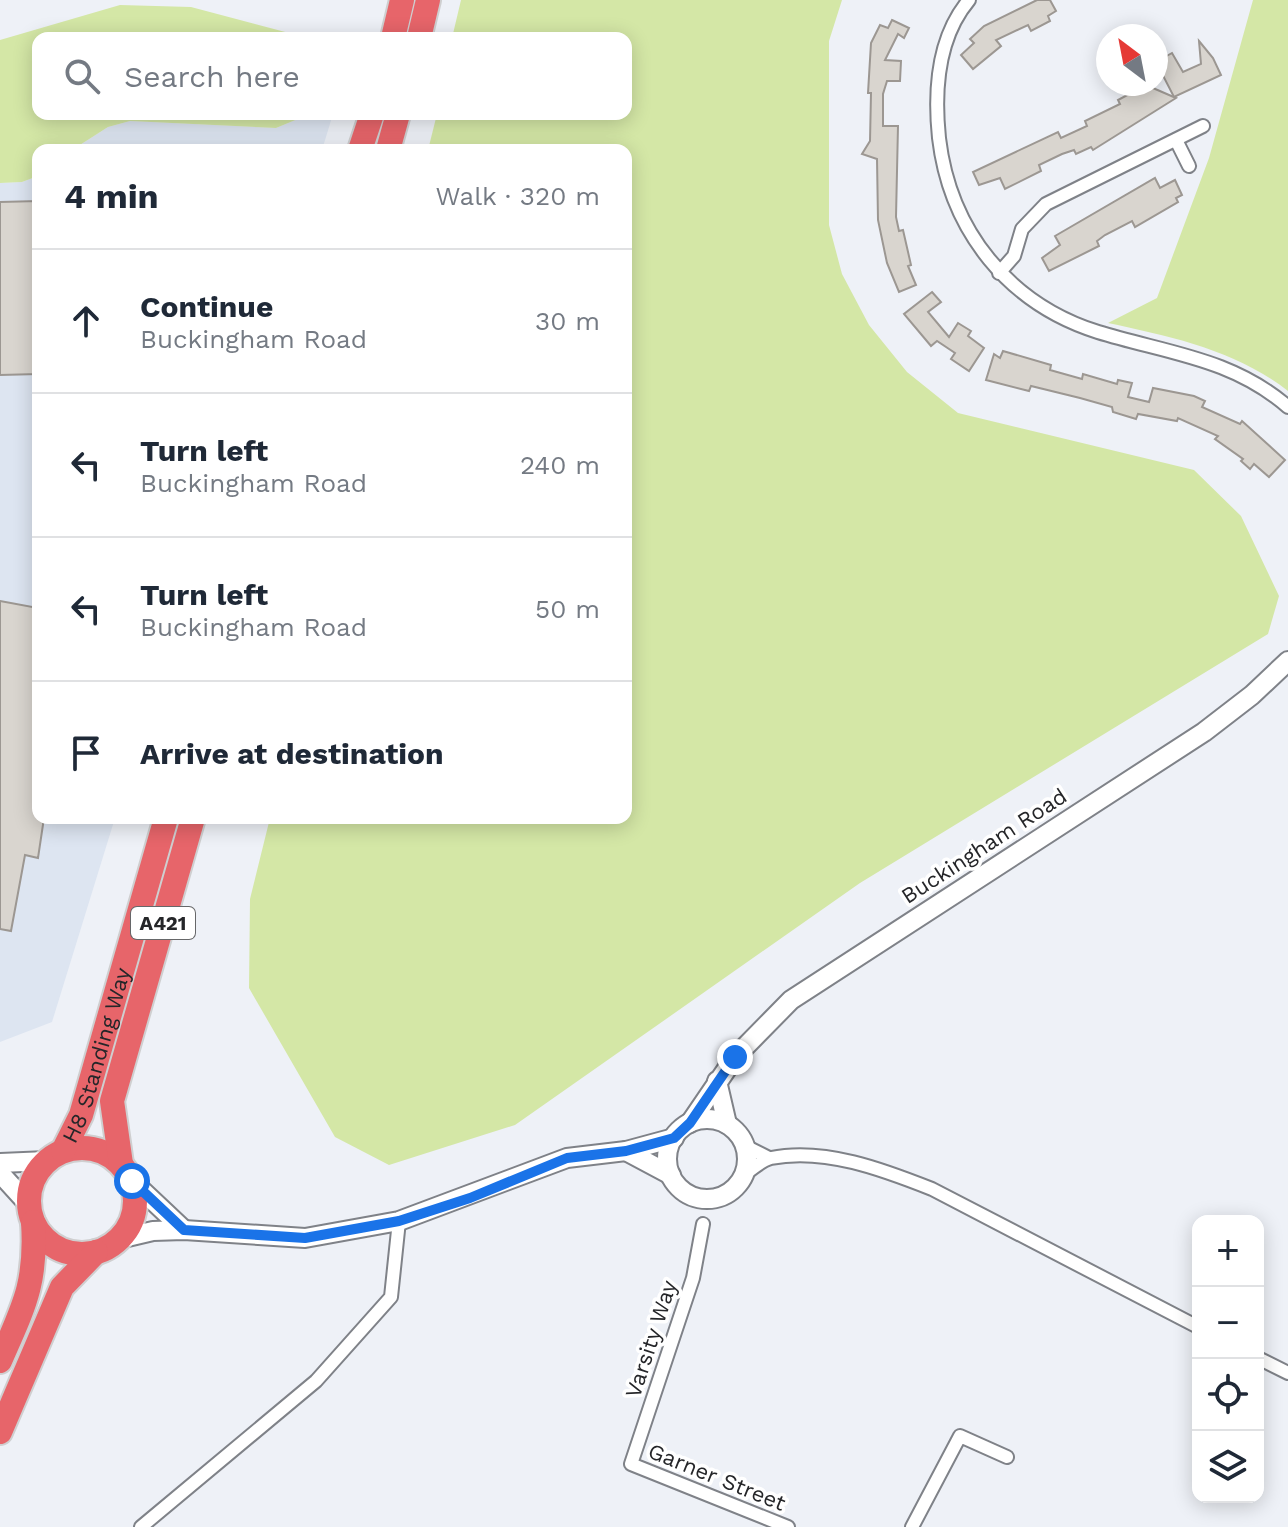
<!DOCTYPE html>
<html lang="en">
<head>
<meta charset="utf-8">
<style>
  body { margin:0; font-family:"Work Sans",sans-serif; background:#f2f2f3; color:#1f2937 }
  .controls { position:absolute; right:24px; bottom:24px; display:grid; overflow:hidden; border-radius:16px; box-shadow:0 4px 20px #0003 }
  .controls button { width:72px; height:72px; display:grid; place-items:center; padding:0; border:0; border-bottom:2px solid #e0e1e3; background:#fff; color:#1f2937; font:40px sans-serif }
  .compass { position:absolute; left:1096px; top:24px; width:72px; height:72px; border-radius:50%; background:#fff; box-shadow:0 4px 20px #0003; rotate:328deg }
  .stop { position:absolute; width:24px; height:24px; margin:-18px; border:6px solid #1a73e8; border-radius:50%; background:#fff }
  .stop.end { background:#1a73e8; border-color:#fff; box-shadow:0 2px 8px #0008 }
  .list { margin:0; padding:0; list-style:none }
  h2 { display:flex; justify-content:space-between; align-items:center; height:104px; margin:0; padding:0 32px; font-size:34px }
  h2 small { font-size:26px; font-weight:400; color:#747a83 }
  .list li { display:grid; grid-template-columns:52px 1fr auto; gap:24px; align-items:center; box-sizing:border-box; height:144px; padding:0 32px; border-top:2px solid #e0e1e3 }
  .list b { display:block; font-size:30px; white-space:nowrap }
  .list p { margin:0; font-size:26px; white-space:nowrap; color:#747a83 }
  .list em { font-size:26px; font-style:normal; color:#747a83 }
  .icon { flex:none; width:44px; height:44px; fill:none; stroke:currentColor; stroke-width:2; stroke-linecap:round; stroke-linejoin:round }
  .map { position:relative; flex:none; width:1288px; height:1527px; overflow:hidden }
  .search { position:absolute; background:#fff; box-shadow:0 4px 20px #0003; left:32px; top:32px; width:600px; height:88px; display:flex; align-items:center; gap:20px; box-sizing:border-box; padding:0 28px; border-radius:16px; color:#747a83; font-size:30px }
  .panel { position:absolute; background:#fff; box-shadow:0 4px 20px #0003; left:32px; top:144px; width:600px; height:680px; border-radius:16px }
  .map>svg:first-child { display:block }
  .built { fill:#dde5f1 }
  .green { fill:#d4e7a6 }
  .building { fill:#d9d5cf; stroke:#9c9792; stroke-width:2 }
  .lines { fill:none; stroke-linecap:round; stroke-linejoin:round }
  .street-casing { stroke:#7f8288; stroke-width:16 }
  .secondary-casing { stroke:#7f8288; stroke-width:22 }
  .highway-casing { stroke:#cfcfd0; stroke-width:28 }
  .street { stroke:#fff; stroke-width:12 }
  .secondary { stroke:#fff; stroke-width:18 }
  .highway { stroke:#e7656a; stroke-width:24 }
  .route { stroke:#1a73e8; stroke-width:10 }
  .labels { text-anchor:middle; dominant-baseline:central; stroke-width:7; stroke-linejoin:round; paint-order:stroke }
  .shield { fill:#fff; stroke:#666769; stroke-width:2 }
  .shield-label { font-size:20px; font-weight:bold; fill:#252629 }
  .street-label { font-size:22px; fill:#252629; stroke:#fff }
</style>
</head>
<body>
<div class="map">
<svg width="1288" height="1527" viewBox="0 0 1288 1527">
  <rect width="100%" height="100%" fill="#eef1f7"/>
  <!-- built -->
  <g class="built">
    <polygon points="310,114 333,114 322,150 72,150 108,127 130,121 276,128"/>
    <polygon points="38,176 38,818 115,818 52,1022 0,1042 0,183 22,182"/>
  </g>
  <!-- green -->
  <g class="green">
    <polygon points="461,0 842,0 829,41 829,225 842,274 869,325 907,372 958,413 1194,470 1241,516 1279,596 1268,634 860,883 515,1125 389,1165 335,1137 249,988 250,899 270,818 626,818 626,150 428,150 437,114 626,114 626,38 452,38"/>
    <path d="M1253,0H1288V391C1235,350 1173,337 1108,323L1157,298L1209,158Z"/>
    <polygon points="120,5 191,7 308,38 38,38 38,114 310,114 276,128 130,121 108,127 72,150 38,150 38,176 22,182 0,183 0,40"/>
  </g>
  <!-- building -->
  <g class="building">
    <polygon points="1037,0 1050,0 1056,11 1048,16 1050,21 1031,31 1028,25 996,40 1001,46 973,69 961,55 974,43 970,39 984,26"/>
    <polygon points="892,20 909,28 904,38 898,34 885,60 901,61 900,81 887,81 883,94 883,126 898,126 896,217 899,231 903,230 911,265 908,266 916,285 899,292 887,263 878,220 877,159 862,154 870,141 871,93 868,93 871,43 880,25 888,28"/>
    <polygon points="1199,41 1213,58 1221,75 1174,97 1156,62 1172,53 1183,72 1201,64"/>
    <polygon points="1146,85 1176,98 1093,150 1091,147 1076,154 1074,150 1062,154 1039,165 1041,171 1005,189 1000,178 979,185 973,172 1058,132 1061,138 1087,126 1085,121 1120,104 1118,100"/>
    <polygon points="1155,178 1160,188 1175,180 1182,195 1176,198 1178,202 1135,227 1132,221 1105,235 1097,241 1099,246 1049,271 1042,258 1060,245 1055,236"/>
    <polygon points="38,201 38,374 0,375 0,202"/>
    <polygon points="932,292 941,302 928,312 949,337 958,323 971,331 968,336 984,348 969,371 951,359 955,353 937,341 931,346 904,314"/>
    <polygon points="1003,351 1051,365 1050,370 1082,379 1083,374 1117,384 1118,380 1132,383 1128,397 1149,402 1153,388 1194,396 1205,401 1202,407 1240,424 1242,421 1285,460 1269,477 1254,464 1250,469 1241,461 1243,459 1215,439 1218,436 1178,418 1177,421 1138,414 1136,419 1113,412 1112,407 1080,398 1031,386 1029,391 986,380 994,354 1000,358"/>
    <polygon points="0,601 38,608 38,818 44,818 38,858 25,855 11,931 0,929"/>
  </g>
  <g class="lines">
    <defs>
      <g id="street">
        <path d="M969,0C937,38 934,90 939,138C950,231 1009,304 1098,332C1166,353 1232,358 1288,407"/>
        <polyline points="1176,140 1189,166"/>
        <polyline points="999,273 1014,256 1022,229 1046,204 1203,126"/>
        <polyline points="745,1146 769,1158"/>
        <path d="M744,1175C752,1169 762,1160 771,1158C824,1147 884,1170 932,1189L1198,1327"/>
        <polyline points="703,1224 693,1278 631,1464 788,1527"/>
        <polyline points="1258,1358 1288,1373"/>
        <polyline points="141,1527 316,1381 391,1297 399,1221"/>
        <polyline points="912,1527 960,1436 1007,1457"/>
      </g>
      <g id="secondary">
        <polyline points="717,1081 727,1124"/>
        <circle cx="707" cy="1159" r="40"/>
        <polyline points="690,1123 735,1057 791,1000 1204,732 1252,695 1288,661"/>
        <polyline points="626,1151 671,1175"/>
        <polyline points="0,1163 47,1161"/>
        <polyline points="0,1173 29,1205"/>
        <polyline points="132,1181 184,1230"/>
        <polyline points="119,1239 153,1231 184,1230 305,1238 399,1221 567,1158 626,1151 674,1138"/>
      </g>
      <g id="highway">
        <polyline points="393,38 402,0"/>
        <polyline points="419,38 428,0"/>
        <polyline points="360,150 372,114"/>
        <polyline points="388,150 398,114"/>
        <circle cx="82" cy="1201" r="53"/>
        <path id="s1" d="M63,1151L81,1115L166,818"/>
        <polyline points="121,1164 112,1101 193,818"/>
        <path d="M0,1361C24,1306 37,1283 33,1222"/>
        <polyline points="0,1432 62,1287 96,1252"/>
      </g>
    </defs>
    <!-- street casing -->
    <use href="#street" class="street-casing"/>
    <!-- secondary casing -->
    <use href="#secondary" class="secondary-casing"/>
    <!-- highway casing -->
    <use href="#highway" class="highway-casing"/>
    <!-- street -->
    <use href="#street" class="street"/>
    <!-- secondary -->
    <use href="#secondary" class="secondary"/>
    <!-- highway -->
    <use href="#highway" class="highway"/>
  </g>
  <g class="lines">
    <!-- route -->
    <polyline class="route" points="132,1181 184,1230 305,1238 399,1221 470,1198 567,1158 626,1151 674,1138 690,1123 735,1057"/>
  </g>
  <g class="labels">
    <!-- shield labels -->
    <rect class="shield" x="131" y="907" width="64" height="32" rx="6"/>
    <g class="shield-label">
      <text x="163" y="923">A421</text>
    </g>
    <!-- street labels -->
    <g class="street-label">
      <text transform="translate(984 846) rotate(-33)">Buckingham Road</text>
      <text stroke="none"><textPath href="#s1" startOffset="102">H8 Standing Way</textPath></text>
      <text transform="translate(651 1339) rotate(-72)">Varsity Way</text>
      <text transform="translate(717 1477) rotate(22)">Garner Street</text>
    </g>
  </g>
</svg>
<div class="controls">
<button>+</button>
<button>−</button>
<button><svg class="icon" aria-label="locate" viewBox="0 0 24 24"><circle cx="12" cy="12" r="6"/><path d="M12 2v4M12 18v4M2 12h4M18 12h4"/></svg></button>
<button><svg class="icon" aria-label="layers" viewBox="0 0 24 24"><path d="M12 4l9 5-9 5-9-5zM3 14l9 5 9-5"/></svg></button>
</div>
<svg class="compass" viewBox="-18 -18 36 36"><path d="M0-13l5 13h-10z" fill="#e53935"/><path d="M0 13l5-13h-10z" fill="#747a83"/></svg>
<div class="stop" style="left:132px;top:1181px"></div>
<div class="stop end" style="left:735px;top:1057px"></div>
<div class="search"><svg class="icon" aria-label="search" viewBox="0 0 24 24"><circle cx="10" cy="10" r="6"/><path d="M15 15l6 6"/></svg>Search here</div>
<section class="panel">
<h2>4 min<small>Walk · 320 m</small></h2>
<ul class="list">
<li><svg class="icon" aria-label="ahead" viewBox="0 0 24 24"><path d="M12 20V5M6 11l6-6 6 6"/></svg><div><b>Continue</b><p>Buckingham Road</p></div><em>30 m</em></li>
<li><svg class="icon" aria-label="left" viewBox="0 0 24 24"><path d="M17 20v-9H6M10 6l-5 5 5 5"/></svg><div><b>Turn left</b><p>Buckingham Road</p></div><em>240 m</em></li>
<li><svg class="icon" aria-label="left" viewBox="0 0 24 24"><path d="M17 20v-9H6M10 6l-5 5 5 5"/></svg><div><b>Turn left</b><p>Buckingham Road</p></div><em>50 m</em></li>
<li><svg class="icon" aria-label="arrive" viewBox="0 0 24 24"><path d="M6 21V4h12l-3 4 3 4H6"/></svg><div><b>Arrive at destination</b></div></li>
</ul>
</section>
</div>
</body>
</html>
